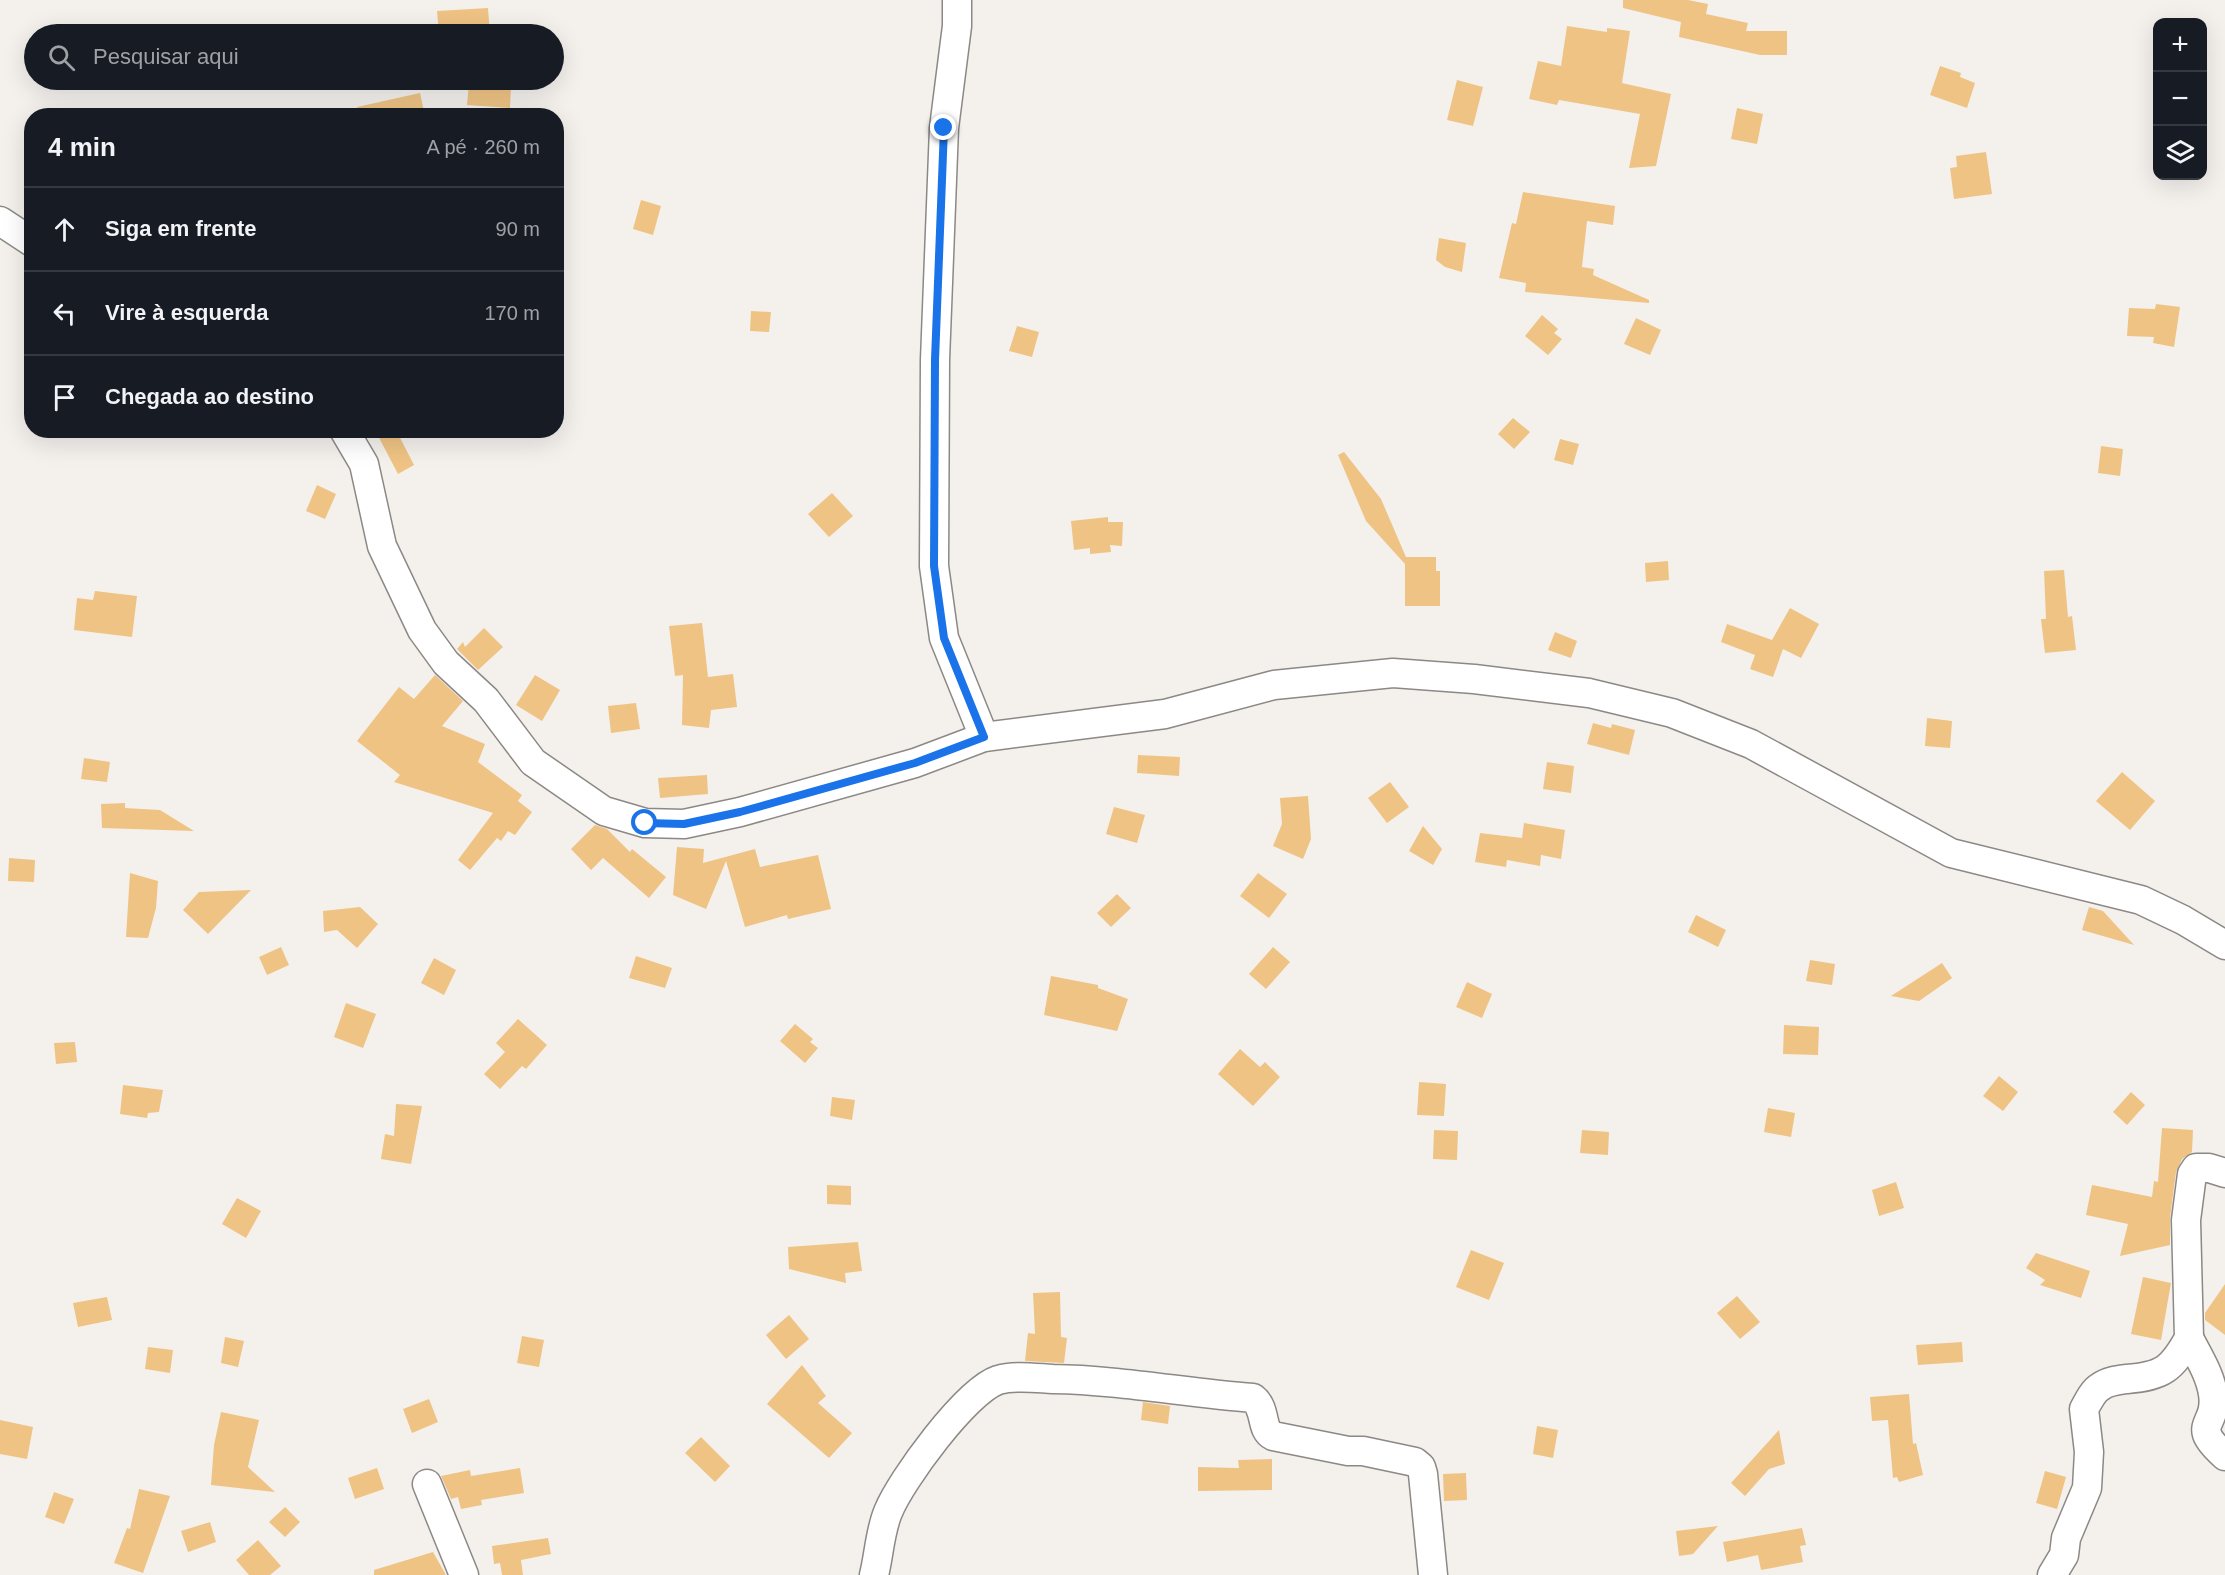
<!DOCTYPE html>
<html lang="pt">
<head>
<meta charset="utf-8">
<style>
  body { margin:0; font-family:Arial,sans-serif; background:#20242c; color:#f1f3f6 }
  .controls { position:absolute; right:18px; top:18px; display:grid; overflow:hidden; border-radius:12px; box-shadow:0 6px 24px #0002 }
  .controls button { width:54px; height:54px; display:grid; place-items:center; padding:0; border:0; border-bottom:2px solid #363941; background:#171b24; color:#f1f3f6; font:30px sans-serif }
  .stop { position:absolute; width:18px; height:18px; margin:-14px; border:4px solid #1a73e8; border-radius:50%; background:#fff }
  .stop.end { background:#1a73e8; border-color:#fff; box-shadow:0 2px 6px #0008 }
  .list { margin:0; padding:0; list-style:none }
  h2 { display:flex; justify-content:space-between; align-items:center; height:78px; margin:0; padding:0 24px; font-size:26px }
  h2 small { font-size:20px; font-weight:400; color:#9ea1a6 }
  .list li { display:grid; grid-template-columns:39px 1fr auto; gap:18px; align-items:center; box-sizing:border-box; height:84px; padding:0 24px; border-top:2px solid #363941 }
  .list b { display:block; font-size:22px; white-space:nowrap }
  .list em { font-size:20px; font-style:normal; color:#9ea1a6 }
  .icon { flex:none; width:33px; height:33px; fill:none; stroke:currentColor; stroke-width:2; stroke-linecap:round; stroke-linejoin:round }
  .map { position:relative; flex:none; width:2225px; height:1575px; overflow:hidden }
  .search { position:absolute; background:#171b24; box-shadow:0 6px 24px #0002; left:24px; top:24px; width:540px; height:66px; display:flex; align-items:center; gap:15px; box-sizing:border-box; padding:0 21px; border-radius:33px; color:#9ea1a6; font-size:22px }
  .panel { position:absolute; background:#171b24; box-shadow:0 6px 24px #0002; left:24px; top:108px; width:540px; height:330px; border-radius:24px }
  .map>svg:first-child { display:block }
  .building { fill:#efc384 }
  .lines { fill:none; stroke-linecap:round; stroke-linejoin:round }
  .minor-casing { stroke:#8c8885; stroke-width:31 }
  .minor { stroke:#fff; stroke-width:28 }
  .route { stroke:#1a73e8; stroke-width:8 }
</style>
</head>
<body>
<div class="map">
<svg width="2225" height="1575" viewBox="0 0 2225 1575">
  <rect width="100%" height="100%" fill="#f4f1ed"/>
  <!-- building -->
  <g class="building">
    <polygon points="1623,0 1688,0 1708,4 1706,14 1748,23 1746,31 1787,31 1787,55 1760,55 1679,37 1681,22 1623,8"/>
    <polygon points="488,8 490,34 439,34 437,11"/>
    <polygon points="1567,26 1607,32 1607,28 1630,31 1622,83 1671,94 1656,166 1629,168 1640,114 1559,100 1557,105 1529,99 1538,61 1561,66"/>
    <polygon points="1940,66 1961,73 1960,77 1975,83 1967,108 1930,95"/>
    <polygon points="1457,80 1483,87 1473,126 1447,120"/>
    <polygon points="469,83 511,86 510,108 467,105"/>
    <polygon points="420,93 425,116 358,116 357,107"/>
    <polygon points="1737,108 1763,114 1757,144 1731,139"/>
    <polygon points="1986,152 1992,194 1954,199 1950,168 1957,167 1956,156"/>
    <polygon points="1523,192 1615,206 1613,225 1587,221 1582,267 1594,269 1593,275 1649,300 1649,303 1525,292 1526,283 1499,278 1512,223 1516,224"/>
    <polygon points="641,200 661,206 653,235 633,229"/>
    <polygon points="1439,238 1466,243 1462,272 1445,267 1436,260"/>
    <polygon points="2156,304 2180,307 2174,347 2153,343 2154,337 2127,336 2129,308 2155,309"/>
    <polygon points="751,311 771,312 769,332 750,331"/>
    <polygon points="1542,315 1558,329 1554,333 1562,339 1548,355 1525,336"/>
    <polygon points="1636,318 1661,330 1650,355 1624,344"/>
    <polygon points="1017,326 1039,332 1032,357 1009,351"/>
    <polygon points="1513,418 1530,432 1514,449 1498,434"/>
    <polygon points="375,430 396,430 414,465 398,474"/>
    <polygon points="1560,439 1579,444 1573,465 1554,460"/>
    <polygon points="2101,446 2123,449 2120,476 2098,473"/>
    <polygon points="1344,452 1381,499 1406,557 1436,557 1436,571 1440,571 1440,606 1405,606 1405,564 1366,521 1338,455"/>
    <polygon points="317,485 336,494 325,519 306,511"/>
    <polygon points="832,493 853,516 829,537 808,514"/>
    <polygon points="1108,517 1108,522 1123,522 1122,546 1110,545 1111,552 1090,554 1090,548 1074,550 1071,521"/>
    <polygon points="1668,561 1669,580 1646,582 1645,563"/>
    <polygon points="2064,570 2068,617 2072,616 2076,650 2045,653 2041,619 2046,619 2044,571"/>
    <polygon points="95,591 137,596 132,637 74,630 77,598 93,600"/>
    <polygon points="1790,608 1819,624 1801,658 1783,649 1773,677 1750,669 1755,655 1721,642 1727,624 1772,640"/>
    <polygon points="702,623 708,677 733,674 737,707 711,710 709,728 682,725 683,675 675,676 669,626"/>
    <polygon points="484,628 503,647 478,670 457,649 463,642 465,647"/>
    <polygon points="1555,632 1577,641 1571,658 1548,650"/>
    <polygon points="435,675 463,701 442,726 485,744 478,762 522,795 518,801 532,812 515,835 508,831 501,841 497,838 470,870 458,860 493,813 394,782 400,775 357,741 399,687 414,699"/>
    <polygon points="535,675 560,690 542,721 516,705"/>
    <polygon points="636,703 640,729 611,733 608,706"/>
    <polygon points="1927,718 1952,721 1950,748 1925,746"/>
    <polygon points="1593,723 1611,728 1612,724 1635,730 1629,755 1587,744"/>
    <polygon points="1138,755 1180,757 1179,776 1137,773"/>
    <polygon points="84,758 110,762 107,782 81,779"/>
    <polygon points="1547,762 1574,766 1571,793 1543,789"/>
    <polygon points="2122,772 2155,801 2130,830 2096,801"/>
    <polygon points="707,775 708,794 660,798 658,778"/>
    <polygon points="1390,782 1409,807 1387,823 1368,798"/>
    <polygon points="1308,796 1311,839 1303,859 1273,846 1282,824 1280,798"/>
    <polygon points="125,803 125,808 160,810 194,831 102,828 101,804"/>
    <polygon points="1114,807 1145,815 1137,843 1106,834"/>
    <polygon points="1524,823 1565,830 1561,859 1541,855 1540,866 1507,860 1506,867 1475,862 1480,833 1522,838"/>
    <polygon points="595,825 607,829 630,852 632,849 666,877 649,898 603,858 591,870 571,849"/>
    <polygon points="1423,826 1442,849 1433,865 1409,851"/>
    <polygon points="677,847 704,849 703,863 755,849 760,867 818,855 831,909 788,919 787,915 745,927 726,861 706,909 673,895"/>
    <polygon points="9,858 35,860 34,882 8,881"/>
    <polygon points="130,873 158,881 156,908 148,938 126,937"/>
    <polygon points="1258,873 1287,894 1269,918 1240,896"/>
    <polygon points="251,890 208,934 183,910 199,892"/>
    <polygon points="1117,894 1131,908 1111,927 1097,913"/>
    <polygon points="360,907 378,924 357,948 337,930 324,932 323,911"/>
    <polygon points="2089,907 2103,911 2134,945 2082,930"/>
    <polygon points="1696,915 1726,930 1718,947 1688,932"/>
    <polygon points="281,947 289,965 267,975 259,957"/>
    <polygon points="1273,947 1290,962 1266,989 1249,974"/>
    <polygon points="636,956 672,968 665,988 629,978"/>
    <polygon points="434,958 456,970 444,995 421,983"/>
    <polygon points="1810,960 1835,964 1832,985 1806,981"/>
    <polygon points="1942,963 1952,978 1919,1001 1891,996"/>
    <polygon points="1051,976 1098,985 1098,988 1128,999 1117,1031 1044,1015"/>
    <polygon points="1467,982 1492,994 1482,1018 1456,1007"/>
    <polygon points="346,1003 376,1014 363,1048 334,1037"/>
    <polygon points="518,1019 547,1045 526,1069 522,1066 500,1089 484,1074 505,1052 496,1043"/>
    <polygon points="795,1024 813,1039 810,1042 818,1048 805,1063 780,1041"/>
    <polygon points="1784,1025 1819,1027 1818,1055 1783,1054"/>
    <polygon points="75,1042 77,1062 56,1064 54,1043"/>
    <polygon points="1240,1049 1260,1067 1265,1062 1280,1077 1253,1106 1218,1074"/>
    <polygon points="1999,1076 2018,1092 2003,1111 1983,1096"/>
    <polygon points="1419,1082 1446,1084 1444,1116 1417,1115"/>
    <polygon points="123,1085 163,1090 159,1112 148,1113 147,1118 120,1114"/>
    <polygon points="2131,1092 2145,1105 2127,1125 2113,1112"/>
    <polygon points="832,1097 855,1100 852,1120 830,1116"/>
    <polygon points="396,1104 422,1106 411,1164 381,1159 385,1134 394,1136"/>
    <polygon points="1768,1108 1795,1113 1791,1137 1764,1132"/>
    <polygon points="2162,1128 2193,1130 2192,1152 2182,1159 2176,1172 2170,1218 2170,1245 2120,1256 2128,1224 2086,1215 2092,1185 2152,1197 2154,1181 2158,1182"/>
    <polygon points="1434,1130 1458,1131 1457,1160 1433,1159"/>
    <polygon points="1582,1130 1609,1132 1608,1155 1580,1153"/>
    <polygon points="1896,1182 1904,1208 1879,1216 1872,1190"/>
    <polygon points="827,1185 851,1186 851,1205 827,1204"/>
    <polygon points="237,1198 261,1211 246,1238 222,1224"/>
    <polygon points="858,1242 862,1271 845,1273 846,1283 789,1269 788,1247"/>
    <polygon points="1471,1250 1504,1263 1489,1300 1456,1287"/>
    <polygon points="2036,1253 2090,1271 2081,1298 2040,1285 2045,1280 2026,1268"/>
    <polygon points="2143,1277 2171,1283 2161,1340 2131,1334"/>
    <polygon points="2225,1284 2225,1335 2205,1320 2205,1313"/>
    <polygon points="1060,1292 1061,1337 1067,1338 1064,1363 1025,1361 1028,1333 1035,1334 1033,1293"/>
    <polygon points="1737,1296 1760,1322 1740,1339 1717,1313"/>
    <polygon points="107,1297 112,1320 78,1327 73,1303"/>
    <polygon points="789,1315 809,1339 786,1359 766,1335"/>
    <polygon points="522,1336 544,1340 539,1367 517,1363"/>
    <polygon points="225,1337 244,1341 238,1367 221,1363"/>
    <polygon points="1962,1342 1963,1362 1918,1365 1916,1345"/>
    <polygon points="148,1347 173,1350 170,1373 145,1369"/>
    <polygon points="802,1365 826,1396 818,1403 852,1433 829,1458 767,1404"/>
    <polygon points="1909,1394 1913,1444 1916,1443 1923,1475 1899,1482 1897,1477 1893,1478 1888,1420 1872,1421 1870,1397"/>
    <polygon points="429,1399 438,1422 412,1433 403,1409"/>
    <polygon points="1143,1402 1170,1406 1168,1424 1141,1420"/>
    <polygon points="221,1412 259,1420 248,1467 275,1492 211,1485 214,1445"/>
    <polygon points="0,1420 33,1427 27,1459 0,1454"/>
    <polygon points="1537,1426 1558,1430 1553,1458 1533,1454"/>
    <polygon points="1779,1430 1785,1464 1769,1469 1745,1496 1731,1483"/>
    <polygon points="701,1437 730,1466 715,1482 685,1453"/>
    <polygon points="1272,1459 1272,1490 1198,1491 1198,1467 1239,1468 1238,1460"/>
    <polygon points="377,1468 384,1489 355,1499 348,1478"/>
    <polygon points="520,1468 524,1493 481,1500 482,1505 461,1509 458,1497 451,1499 441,1476 470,1470 471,1476"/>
    <polygon points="2045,1471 2066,1477 2057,1509 2036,1503"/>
    <polygon points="1466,1473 1467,1500 1444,1501 1443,1474"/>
    <polygon points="139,1489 170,1496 143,1573 114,1563 127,1528 130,1529"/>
    <polygon points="54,1492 74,1499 64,1524 45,1517"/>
    <polygon points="285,1507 300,1522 285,1537 269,1522"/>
    <polygon points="210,1522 216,1542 188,1552 181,1531"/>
    <polygon points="1718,1526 1693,1554 1679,1556 1676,1531"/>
    <polygon points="1802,1528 1806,1545 1800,1546 1803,1562 1761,1570 1758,1555 1727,1562 1723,1542"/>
    <polygon points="548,1538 551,1554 521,1560 523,1575 502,1575 500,1563 494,1564 492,1546"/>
    <polygon points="258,1540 281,1566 270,1575 249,1575 236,1560"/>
    <polygon points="433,1552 446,1575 374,1575 374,1570"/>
  </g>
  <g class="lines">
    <defs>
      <g id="minor">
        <polyline points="957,0 957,26 944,128 935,360 934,566 944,638 984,737"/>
        <polyline points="0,221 32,242"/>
        <polyline points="344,430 364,464 382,546 422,630 446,663 486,700 533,762 604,811 645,823 684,824 740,812 915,763 984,737 1165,714 1274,685 1393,673 1474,679 1589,693 1672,713 1751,744 1951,853 2141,900 2183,920 2225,945"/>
        <path d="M2189,1338C2198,1356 2210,1374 2213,1394C2218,1428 2188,1423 2225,1456"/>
        <polyline points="427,1484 464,1575"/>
        <path d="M874,1575C879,1555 880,1531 888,1512C901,1480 966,1391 998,1380C1014,1375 1035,1378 1053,1379C1120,1380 1186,1393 1253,1398C1267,1409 1260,1430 1273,1436L1348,1451H1363L1415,1462L1421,1467L1423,1474L1433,1575"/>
        <path d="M2052,1575L2064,1555L2066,1538L2087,1488L2089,1452L2084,1409C2088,1402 2093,1391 2100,1387C2108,1381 2119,1380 2127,1379C2163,1376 2172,1369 2189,1338L2186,1220L2192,1174L2196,1168H2209L2225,1173"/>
      </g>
    </defs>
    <!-- minor casing -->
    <use href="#minor" class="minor-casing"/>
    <!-- minor -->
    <use href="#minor" class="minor"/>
  </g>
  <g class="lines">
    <!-- route -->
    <polyline class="route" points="645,823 684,824 740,812 915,763 984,737 944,638 934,566 935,360 944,128"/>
  </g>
</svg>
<div class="controls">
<button>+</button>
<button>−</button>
<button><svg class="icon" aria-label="layers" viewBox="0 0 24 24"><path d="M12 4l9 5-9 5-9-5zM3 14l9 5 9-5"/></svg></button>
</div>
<div class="stop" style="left:645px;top:823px"></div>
<div class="stop end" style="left:944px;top:128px"></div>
<div class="search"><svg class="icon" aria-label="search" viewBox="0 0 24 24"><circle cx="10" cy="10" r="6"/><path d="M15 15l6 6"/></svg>Pesquisar aqui</div>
<section class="panel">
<h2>4 min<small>A pé · 260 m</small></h2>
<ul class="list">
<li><svg class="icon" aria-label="ahead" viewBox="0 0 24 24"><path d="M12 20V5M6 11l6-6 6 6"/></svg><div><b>Siga em frente</b></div><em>90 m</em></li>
<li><svg class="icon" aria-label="left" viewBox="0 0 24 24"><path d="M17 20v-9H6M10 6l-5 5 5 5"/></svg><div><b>Vire à esquerda</b></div><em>170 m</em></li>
<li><svg class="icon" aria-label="arrive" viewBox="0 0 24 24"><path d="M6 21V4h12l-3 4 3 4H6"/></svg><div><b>Chegada ao destino</b></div></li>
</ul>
</section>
</div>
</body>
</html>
